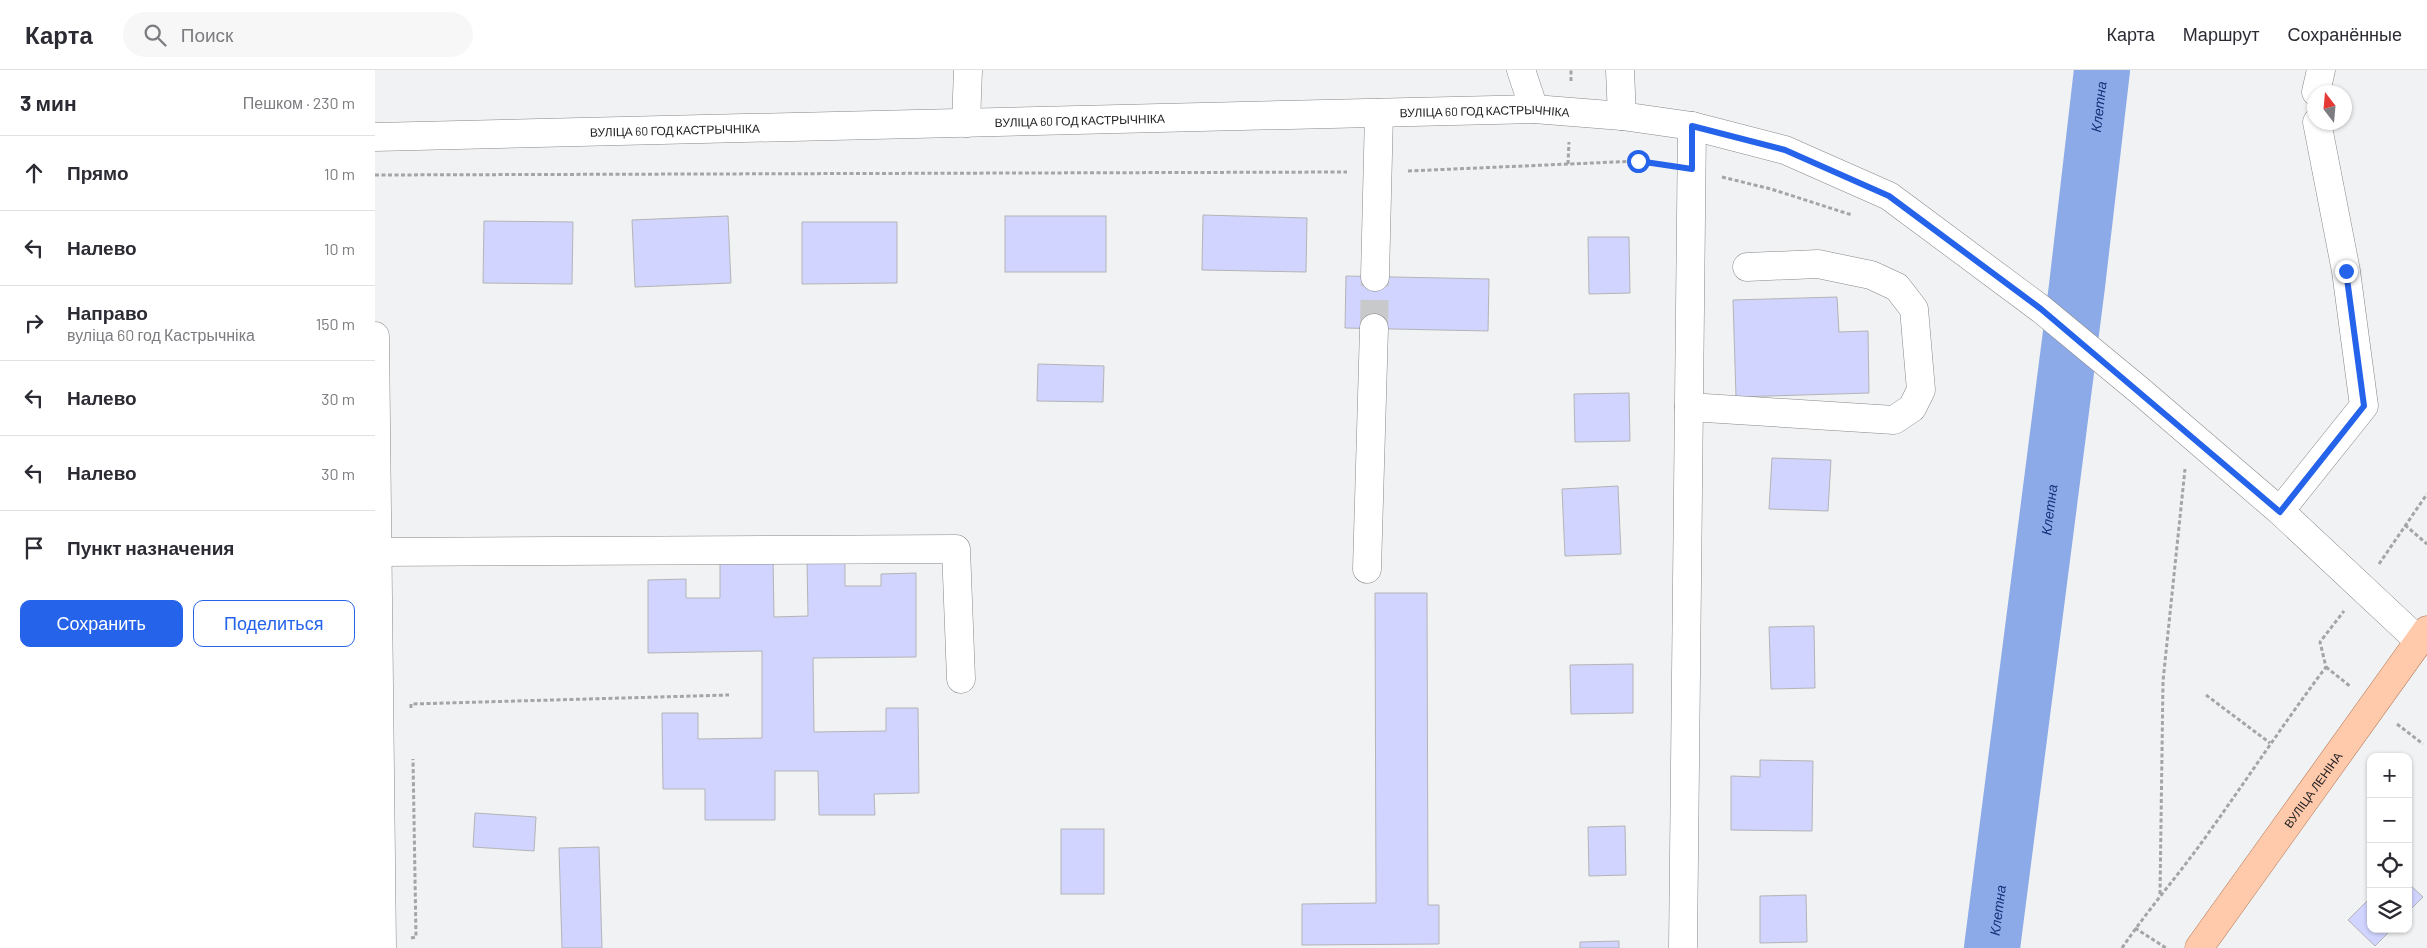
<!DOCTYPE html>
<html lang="ru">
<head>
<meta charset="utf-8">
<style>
  body { margin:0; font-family:Barlow,sans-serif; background:#f7f7f7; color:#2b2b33 }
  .controls { position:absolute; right:15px; bottom:15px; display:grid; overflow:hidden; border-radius:10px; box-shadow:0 1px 4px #0004 }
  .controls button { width:45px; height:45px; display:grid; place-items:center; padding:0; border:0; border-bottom:1px solid #e1e1e2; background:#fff; color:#2b2b33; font:25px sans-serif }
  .compass { position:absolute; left:1932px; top:15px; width:45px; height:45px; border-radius:50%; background:#fff; box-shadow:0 1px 4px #0004; rotate:344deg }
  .stop { position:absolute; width:15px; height:15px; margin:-11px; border:4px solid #2563eb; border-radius:50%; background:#fff }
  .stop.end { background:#2563eb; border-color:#fff; box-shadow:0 1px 5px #0008 }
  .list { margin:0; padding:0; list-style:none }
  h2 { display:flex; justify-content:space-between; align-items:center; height:65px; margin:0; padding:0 20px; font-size:21px }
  h2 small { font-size:16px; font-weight:400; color:#7c7c81 }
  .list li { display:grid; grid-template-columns:32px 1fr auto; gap:15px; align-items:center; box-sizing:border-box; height:75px; padding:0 20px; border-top:1px solid #e1e1e2 }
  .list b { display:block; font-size:19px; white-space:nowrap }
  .list p { margin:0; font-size:16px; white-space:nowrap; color:#7c7c81 }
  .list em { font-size:16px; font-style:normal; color:#7c7c81 }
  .actions { display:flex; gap:10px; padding:15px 20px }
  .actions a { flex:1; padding:11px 0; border:1px solid #2563eb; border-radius:10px; text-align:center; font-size:18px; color:#2563eb }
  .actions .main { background:#2563eb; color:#fff }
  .icon { flex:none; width:28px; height:28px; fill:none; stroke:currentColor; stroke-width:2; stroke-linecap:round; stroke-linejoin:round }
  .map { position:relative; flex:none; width:2052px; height:878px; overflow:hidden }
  header { display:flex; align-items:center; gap:30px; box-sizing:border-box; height:70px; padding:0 25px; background:#fff; border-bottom:1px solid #e1e1e2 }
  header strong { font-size:24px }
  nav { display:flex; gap:28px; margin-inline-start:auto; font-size:18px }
  .search { width:350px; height:45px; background:#f7f7f7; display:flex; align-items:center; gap:12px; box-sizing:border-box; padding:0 18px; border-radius:28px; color:#7c7c81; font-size:19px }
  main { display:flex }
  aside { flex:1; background:#fff }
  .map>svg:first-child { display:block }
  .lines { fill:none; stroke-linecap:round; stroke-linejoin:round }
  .river { stroke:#8baae7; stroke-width:56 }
  .building { fill:#d0d4fe; stroke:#b4b4b6 }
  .minor-tunnel { stroke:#c8c9ca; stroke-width:28; stroke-dasharray:28 14; stroke-linecap:butt }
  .minor-casing { stroke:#88888a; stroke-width:29 }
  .major-casing { stroke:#b27857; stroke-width:29 }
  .path { stroke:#a5a5a6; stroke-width:3; stroke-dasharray:4 2.5; stroke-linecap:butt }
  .minor { stroke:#fff; stroke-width:28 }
  .major { stroke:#ffc9ab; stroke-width:28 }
  .route { stroke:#2563eb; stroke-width:6 }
  .labels { text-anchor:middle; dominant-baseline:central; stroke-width:4; stroke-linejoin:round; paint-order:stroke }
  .street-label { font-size:12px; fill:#232324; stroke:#f1f2f3 }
  .water-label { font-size:14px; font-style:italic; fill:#143279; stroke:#f1f2f3 }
</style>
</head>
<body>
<header>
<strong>Карта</strong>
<div class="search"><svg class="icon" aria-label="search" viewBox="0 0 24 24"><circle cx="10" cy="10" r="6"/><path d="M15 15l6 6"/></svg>Поиск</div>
<nav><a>Карта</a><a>Маршрут</a><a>Сохранённые</a></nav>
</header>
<main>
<aside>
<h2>3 мин<small>Пешком · 230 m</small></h2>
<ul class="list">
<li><svg class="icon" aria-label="ahead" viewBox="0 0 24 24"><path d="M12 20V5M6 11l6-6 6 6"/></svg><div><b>Прямо</b></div><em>10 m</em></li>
<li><svg class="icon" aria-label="left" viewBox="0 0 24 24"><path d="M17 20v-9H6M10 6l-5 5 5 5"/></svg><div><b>Налево</b></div><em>10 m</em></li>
<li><svg class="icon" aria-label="right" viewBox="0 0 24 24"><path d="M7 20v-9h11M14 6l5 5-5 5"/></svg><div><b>Направо</b><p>вуліца 60 год Кастрычніка</p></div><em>150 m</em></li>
<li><svg class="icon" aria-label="left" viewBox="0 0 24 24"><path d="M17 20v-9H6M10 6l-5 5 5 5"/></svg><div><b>Налево</b></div><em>30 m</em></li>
<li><svg class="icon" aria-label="left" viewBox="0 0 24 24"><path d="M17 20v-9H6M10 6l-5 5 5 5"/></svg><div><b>Налево</b></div><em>30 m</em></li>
<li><svg class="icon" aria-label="arrive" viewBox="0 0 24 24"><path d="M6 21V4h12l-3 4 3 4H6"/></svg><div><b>Пункт назначения</b></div></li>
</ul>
<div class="actions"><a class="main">Сохранить</a><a>Поделиться</a></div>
</aside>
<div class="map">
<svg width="2052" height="878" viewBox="0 0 2052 878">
  <rect width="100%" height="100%" fill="#f1f2f3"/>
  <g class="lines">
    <!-- river -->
    <path class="river" id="s1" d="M1617,878L1702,216L1727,0"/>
  </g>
  <!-- building -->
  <g class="building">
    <polygon points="828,145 932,148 931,202 827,200"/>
    <polygon points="353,146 356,213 260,217 257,150"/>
    <rect x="630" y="146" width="101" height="56"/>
    <polygon points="109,151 198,152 197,214 108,213"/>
    <polygon points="427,152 522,152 522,213 427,214"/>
    <polygon points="1213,167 1254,167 1255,223 1214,224"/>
    <polygon points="971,206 1114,209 1113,261 970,258"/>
    <polygon points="1462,227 1464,262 1493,261 1494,323 1361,327 1358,230"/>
    <polygon points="663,294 729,296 728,332 662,331"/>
    <polygon points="1254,323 1255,371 1200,372 1199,324"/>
    <polygon points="1397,388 1456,390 1453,441 1394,439"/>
    <polygon points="1243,416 1246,484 1190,486 1187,419"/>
    <polygon points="398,487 399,547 433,546 432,492 470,491 470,516 506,516 506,504 541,503 541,587 438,588 439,662 511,661 511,638 543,638 544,723 499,724 500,745 444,745 443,701 400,701 400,750 330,750 330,719 288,719 287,643 323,643 323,669 387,668 387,581 273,583 273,510 311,509 311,528 345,528 345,488"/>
    <polygon points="1000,523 1052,523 1053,835 1064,835 1064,874 927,875 927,834 1001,833"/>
    <polygon points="1439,556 1440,618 1396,619 1394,557"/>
    <polygon points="1258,594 1258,643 1196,644 1195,595"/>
    <polygon points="1385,690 1438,691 1437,761 1356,760 1356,706 1385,707"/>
    <polygon points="100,743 161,747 159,781 98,777"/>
    <polygon points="1250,756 1251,805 1214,806 1213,757"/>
    <rect x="686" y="759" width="43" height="65"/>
    <polygon points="224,777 227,878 187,878 184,778"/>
    <polygon points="2033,813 2048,827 2033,842"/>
    <polygon points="1431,825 1432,872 1385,873 1385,826"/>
    <polygon points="1996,827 1996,859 2017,859 2000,876 1973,850"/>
    <polygon points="1244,871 1244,878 1205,878 1205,872"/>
  </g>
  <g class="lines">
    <!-- minor-tunnel -->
    <polyline class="minor-tunnel" points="999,258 1000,207"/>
    <defs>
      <g id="minor">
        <polyline points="1146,0 1159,39"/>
        <polyline points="1245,0 1247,46"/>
        <polyline points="1941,22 1946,0"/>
        <polyline points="591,53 593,0"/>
        <path id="s2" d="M0,67L1159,39L1247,46L1317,56L1410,80L1514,126L1666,239L1764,320L1905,441L2044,571"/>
        <polyline points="1000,207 1004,43"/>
        <polyline points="0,266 7,878"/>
        <polyline points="1314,337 1519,350 1537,338 1546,320 1539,239 1522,217 1496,205 1443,194 1372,197"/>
        <polyline points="1905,441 1989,336 1971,201 1942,52"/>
        <polyline points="2,482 581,479 586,609"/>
        <polyline points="992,499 999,258"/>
        <polyline points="1308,878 1317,56"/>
      </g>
      <g id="major">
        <path id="s3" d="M1824,878L2052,560"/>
      </g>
    </defs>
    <!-- minor casing -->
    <use href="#minor" class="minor-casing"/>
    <!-- major casing -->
    <use href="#major" class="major-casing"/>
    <!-- path -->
    <g class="path">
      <polyline points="1196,11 1196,0"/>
      <polyline points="1193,94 1194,72"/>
      <polyline points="1033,101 1263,91 1287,95"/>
      <polyline points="0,105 972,102"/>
      <polyline points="1347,107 1396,119 1477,145"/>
      <polyline points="2030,455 2052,474"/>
      <polyline points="2004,494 2052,424"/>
      <polyline points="1951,597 1976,617"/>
      <polyline points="1831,625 1895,673"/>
      <polyline points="36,638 36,634 354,625"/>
      <polyline points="2022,654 2048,674"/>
      <polyline points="1785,824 1788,611 1810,399"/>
      <polyline points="1760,858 1791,878"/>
      <polyline points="36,868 41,867 38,689"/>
      <path d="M1747,878C1772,841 1801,808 1827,772C1869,714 1908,654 1951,597L1945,572L1969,541"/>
    </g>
    <!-- minor -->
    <use href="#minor" class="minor"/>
    <!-- major -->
    <use href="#major" class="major"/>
  </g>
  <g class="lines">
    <!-- route -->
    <polyline class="route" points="1263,91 1317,99 1317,56 1410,80 1514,126 1666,239 1905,442 1989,336 1971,201"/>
  </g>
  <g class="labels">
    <!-- street labels -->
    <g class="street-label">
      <text stroke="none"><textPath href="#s2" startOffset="1110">ВУЛІЦА 60 ГОД КАСТРЫЧНІКА</textPath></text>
      <text stroke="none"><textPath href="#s2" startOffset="705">ВУЛІЦА 60 ГОД КАСТРЫЧНІКА</textPath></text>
      <text stroke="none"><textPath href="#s2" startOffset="300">ВУЛІЦА 60 ГОД КАСТРЫЧНІКА</textPath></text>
      <text stroke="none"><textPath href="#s3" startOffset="195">ВУЛІЦА ЛЕНІНА</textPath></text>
    </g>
    <!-- water labels -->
    <g class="water-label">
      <text stroke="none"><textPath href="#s1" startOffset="848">Клетна</textPath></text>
      <text stroke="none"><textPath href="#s1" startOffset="442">Клетна</textPath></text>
      <text stroke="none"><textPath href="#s1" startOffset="38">Клетна</textPath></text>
    </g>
  </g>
</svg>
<div class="controls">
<button>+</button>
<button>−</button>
<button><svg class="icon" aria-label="locate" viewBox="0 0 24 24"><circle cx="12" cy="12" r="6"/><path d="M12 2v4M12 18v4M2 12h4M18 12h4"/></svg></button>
<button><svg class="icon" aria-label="layers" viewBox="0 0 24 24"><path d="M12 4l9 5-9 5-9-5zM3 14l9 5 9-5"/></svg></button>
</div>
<svg class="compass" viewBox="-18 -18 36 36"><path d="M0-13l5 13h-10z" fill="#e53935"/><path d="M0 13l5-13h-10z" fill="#7c7c81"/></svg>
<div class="stop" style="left:1263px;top:91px"></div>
<div class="stop end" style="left:1971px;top:201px"></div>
</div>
</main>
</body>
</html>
